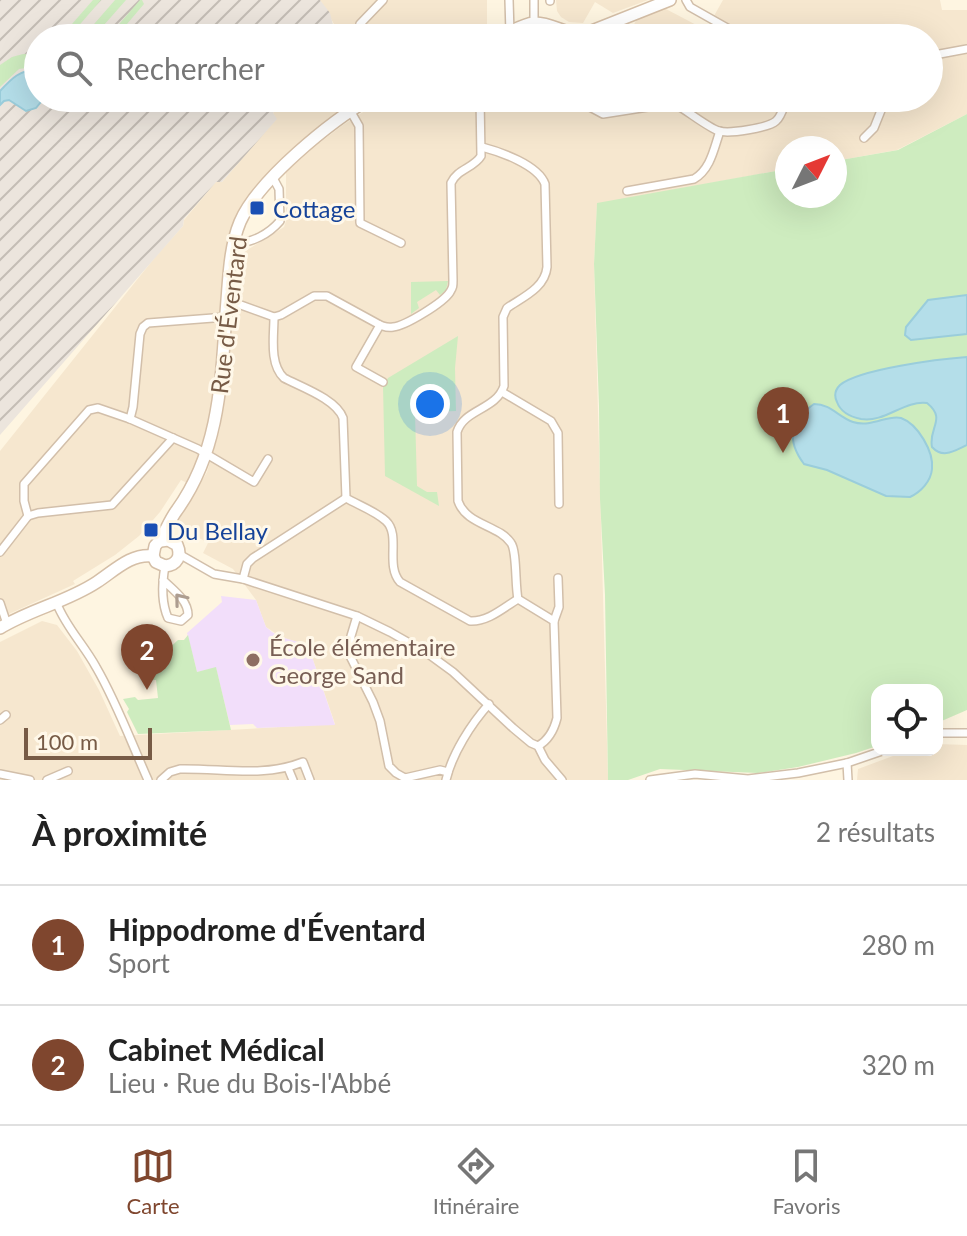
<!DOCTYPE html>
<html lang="fr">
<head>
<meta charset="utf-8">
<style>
  body { margin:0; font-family:Lato,sans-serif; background:#f6f6f6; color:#222 }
  .controls { position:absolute; right:24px; bottom:24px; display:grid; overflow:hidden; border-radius:16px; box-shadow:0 8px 32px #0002 }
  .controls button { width:72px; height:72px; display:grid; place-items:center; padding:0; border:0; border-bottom:2px solid #e0e0e0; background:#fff; color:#222; font:40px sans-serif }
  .compass { position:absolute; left:775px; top:136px; width:72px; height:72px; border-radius:50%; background:#fff; box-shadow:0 8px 32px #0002; rotate:48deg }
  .scale { position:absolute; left:24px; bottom:20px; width:128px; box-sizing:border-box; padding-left:8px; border:4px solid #775b46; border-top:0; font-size:22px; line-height:28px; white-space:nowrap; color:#775b46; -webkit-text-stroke:6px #fff8e9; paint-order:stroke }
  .you { position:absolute; left:430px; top:404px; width:28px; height:28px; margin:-20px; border:6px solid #fff; border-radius:50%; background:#1a73e8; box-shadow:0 0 0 12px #1a73e833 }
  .badge { display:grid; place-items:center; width:52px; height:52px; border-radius:50%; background:#7f462e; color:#fff; font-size:26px; font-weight:700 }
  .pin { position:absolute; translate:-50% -66px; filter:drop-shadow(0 2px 4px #0008) }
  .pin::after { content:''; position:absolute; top:42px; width:28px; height:24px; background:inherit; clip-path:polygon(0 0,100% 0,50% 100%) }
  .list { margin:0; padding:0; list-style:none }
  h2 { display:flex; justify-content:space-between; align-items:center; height:104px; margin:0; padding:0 32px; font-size:34px }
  h2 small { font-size:26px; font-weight:400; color:#767676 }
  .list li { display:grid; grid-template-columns:52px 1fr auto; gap:24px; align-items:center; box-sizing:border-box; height:120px; padding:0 32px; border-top:2px solid #e0e0e0 }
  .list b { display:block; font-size:30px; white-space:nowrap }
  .list p { margin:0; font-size:26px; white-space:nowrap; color:#767676 }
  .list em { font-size:26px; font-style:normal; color:#767676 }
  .icon { flex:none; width:44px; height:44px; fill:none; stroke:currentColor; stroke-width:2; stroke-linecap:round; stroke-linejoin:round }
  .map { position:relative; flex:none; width:967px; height:780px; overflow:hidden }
  .search { position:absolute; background:#fff; box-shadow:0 8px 32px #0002; left:24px; right:24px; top:24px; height:88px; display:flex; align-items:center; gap:20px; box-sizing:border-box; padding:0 28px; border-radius:44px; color:#767676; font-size:30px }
  .sheet { height:344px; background:#fff }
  nav { display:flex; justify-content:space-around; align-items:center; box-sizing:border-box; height:112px; border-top:2px solid #e0e0e0; background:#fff; font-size:22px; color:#767676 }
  nav a { display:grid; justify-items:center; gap:4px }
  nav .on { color:#7f462e }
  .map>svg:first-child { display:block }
  .residential { fill:#f6e7cf }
  .industrial { fill:url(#industrial-furrows) }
  .education { fill:#f2defa }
  .green { fill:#ceecbf }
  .water { fill:#b4dee9; stroke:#9acddb; stroke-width:2 }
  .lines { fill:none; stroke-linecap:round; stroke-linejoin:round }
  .street-casing { stroke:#d2bfaa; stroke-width:10 }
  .secondary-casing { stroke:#d5bfa7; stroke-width:14 }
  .street { stroke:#fff; stroke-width:7 }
  .secondary { stroke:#fff; stroke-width:11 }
  .oneway { stroke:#ad9d90 }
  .transit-dot { fill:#1a4fb4; stroke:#fff8e9; stroke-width:3 }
  .education-dot { fill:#8d6e63; stroke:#fff8e9; stroke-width:3 }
  .labels { text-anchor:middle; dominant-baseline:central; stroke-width:6; stroke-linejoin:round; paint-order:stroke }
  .transit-label { font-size:24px; fill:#164399; stroke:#fff8e9; text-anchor:start }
  .street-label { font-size:24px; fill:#775b46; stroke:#fff8e9 }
  .education-label { font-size:24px; fill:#785e54; stroke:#fff8e9; text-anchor:start }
</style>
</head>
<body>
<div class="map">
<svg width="967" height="780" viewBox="0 0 967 780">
  <defs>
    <pattern id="industrial-furrows" width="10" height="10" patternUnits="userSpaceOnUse" patternTransform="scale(2)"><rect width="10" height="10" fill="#ece5dd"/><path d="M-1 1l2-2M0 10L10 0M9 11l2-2" fill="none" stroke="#c4bdb5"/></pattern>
  </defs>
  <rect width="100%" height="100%" fill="#fef5e1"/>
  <!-- residential -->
  <g class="residential">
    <polygon points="320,0 487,0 487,36 483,38 333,38 334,24"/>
    <polygon points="556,0 648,0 613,13 595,2 583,23 569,22 561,17 557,11"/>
    <polygon points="723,0 940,0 942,10 967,10 967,114 897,150 835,161 835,148 787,148 787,169 597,204 594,264 608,780 0,780 0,642 42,621 57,625 77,651 99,690 120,736 335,724 308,645 281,637 266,627 256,600 233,569 203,553 208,543 176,525 207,472 220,429 226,387 238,259 244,252 284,227 286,221 286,172 318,144 343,125 385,98 929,98 929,38 645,38 631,30 638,17 664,8 706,30"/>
    <polygon points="286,98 359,98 324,122 278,162 254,187 235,221 225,256 211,409 205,438 197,462 187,483 181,480 160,512 139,536 115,555 73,581 75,584 0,618 0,451 156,256 183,226 184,220 216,182 222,182 276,119 273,113"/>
    <polygon points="937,744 967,745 967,780 857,780 858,769 909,750 937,750"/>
  </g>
  <!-- industrial -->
  <polygon class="industrial" points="0,0 320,0 330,13 334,29 333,38 38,38 38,98 286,98 273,113 277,119 222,182 216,182 184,219 183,226 0,435"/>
  <!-- education -->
  <polygon class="education" points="221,596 256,600 266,627 272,632 281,637 308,645 335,725 257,728 253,724 230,725 216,668 197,672 187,633 222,602"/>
  <!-- green -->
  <g class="green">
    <polygon points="93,0 101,0 69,37 65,37 65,32"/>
    <polygon points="115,0 126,0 96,34 97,36 95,38 82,38"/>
    <polygon points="140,0 142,0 144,4 115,38 107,38"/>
    <polygon points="23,54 38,55 38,66 19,69 0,87 0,65 12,57"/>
    <polygon points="967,114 967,710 937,723 937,690 877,690 877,746 856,753 798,767 758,773 660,769 628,780 608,780 605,595 600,499 599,406 594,264 597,203 787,169 787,196 835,196 835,161 898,150"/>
    <polygon points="448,281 446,290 440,295 436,290 417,302 419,308 411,314 411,282"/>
    <polygon points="458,336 455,368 456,411 415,413 417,486 427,492 437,492 439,506 385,476 383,386 388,378"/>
    <polygon points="188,635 197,672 216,667 231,730 138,734 127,712 129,709 123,699 135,697 138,700 158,698 156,680 150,680 148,668 178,640 184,640"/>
  </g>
  <!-- water -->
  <g class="water">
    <path d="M38,69V98H44L36,108L26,111L9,100L4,101L0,105V91C13,77 19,71 38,69Z"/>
    <polygon points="967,295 967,334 911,340 905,335 906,327 928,300"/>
    <path d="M967,357V445C954,451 943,459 932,447C928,428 947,419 927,403C904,400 885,423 861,419C851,417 841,413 837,402C834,396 835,390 840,385C859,369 940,359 967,357Z"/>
    <path d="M814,404C831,404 838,417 853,422C872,428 888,414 901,418C918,424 934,452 932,469C931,481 921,492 910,497L886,496L827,470L804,464C786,440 790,421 814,404Z"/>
  </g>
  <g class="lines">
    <defs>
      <g id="street">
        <polyline points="509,0 510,33"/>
        <polyline points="686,0 690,7 745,38"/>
        <polyline points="550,1 550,0"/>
        <polyline points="534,23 534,0"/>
        <polyline points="360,24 383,0"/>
        <polyline points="841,38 852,35 862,38"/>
        <polyline points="929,56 967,49"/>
        <path d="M573,98L603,114L667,104H675C688,111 707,127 719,131C729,134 768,128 776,121C782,116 784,105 787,98"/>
        <polyline points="351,112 359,126 360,223 401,243"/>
        <polyline points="864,138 874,128 886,98"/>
        <path d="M482,147C501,152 538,165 545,184L547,267C545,288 523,297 507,308L503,317L504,386C496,410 464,409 457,432L458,501C466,525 499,525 511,543C517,551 515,586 518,599L554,621L557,718C554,730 549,740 538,746"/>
        <path d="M627,191L694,179C711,169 714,148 720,131"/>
        <path d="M235,243C252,243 269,234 280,221L279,189L272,176"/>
        <path d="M227,300L274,317C274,336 269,364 284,378C301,387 336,399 343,418L346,498C358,505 375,511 386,521C401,535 385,565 400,582L470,621C488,622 503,608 518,599"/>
        <path d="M274,317L281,315L314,296H327L380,325C386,327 387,328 393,327C405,326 443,303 450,292C453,287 453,286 453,280L451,183C457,169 474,168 481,156L480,98"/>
        <polyline points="380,325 356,367 383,382"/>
        <polyline points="502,392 551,421 558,433 559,504"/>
        <polyline points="130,419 133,407 140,334 143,327 148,323 226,317"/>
        <polyline points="28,516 38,513 112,505 173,438"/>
        <polyline points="0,552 28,516 24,501 24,484 89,410 98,408 130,419 198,449 254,482 268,459"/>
        <polyline points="179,554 214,574 243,579 357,616 390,632 427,653 453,672 513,728 531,743 538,746 545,760 562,780"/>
        <polyline points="243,579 247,564 253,558 346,498"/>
        <path d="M163,580C173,590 188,600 188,615L181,621L168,618C161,602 162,583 165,566"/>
        <polyline points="0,603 7,624"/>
        <path d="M57,604C66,627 84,645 96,667C117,703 131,742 148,780"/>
        <polyline points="357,616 351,636 349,654 373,702 380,721 389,766 396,773 405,778 440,770 448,772"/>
        <polyline points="554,621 559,607 558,578"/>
        <polyline points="0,720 6,715"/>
        <polyline points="937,733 967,733"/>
        <polyline points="847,763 848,780"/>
        <polyline points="288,768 293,780"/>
        <polyline points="0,774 30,780"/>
        <polyline points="47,780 68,771"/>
        <path d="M161,780L170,772L180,769C222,768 263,778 303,762L310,780"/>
        <path d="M446,780C452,754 471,724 489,704"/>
        <polyline points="650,780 695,774 748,779 798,773 847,763 885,750"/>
      </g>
      <g id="secondary">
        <path d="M498,38C509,33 522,24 534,23C552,22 566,36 584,34L670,0"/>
        <path d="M153,556L155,546C164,537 168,522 177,510C222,447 221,375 227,300C229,275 230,246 240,222C258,180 331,121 371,98"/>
        <path d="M153,556L156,562L165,566C177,565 182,556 177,545L168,540L161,541"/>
        <path d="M0,628C31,609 67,602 97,582C114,571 131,553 153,556"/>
      </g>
    </defs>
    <!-- street casing -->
    <use href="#street" class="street-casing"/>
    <!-- secondary casing -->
    <use href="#secondary" class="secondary-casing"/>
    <!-- street -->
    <use href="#street" class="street"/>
    <!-- secondary -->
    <use href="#secondary" class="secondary"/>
  </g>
  <!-- one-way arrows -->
  <defs><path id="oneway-chevron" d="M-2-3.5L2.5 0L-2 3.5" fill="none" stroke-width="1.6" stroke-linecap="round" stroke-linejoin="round" transform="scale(2)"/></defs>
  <use class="oneway" href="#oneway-chevron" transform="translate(180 599) rotate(-129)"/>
  <!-- markers -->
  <g class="transit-dot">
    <rect x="249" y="200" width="16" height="16" rx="4"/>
    <rect x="143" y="522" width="16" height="16" rx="4"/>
  </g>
  <circle class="education-dot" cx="253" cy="660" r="8"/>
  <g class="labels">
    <!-- transit labels -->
    <g class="transit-label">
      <text x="273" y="208">Cottage</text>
      <text x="167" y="530">Du Bellay</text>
    </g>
    <!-- street labels -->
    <g class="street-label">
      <text transform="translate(228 315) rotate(-83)">Rue d'Éventard</text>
    </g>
    <!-- education labels -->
    <g class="education-label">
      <text x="269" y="646">École élémentaire<tspan x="269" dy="28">George Sand</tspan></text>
    </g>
  </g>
</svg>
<div class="controls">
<button><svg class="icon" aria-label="locate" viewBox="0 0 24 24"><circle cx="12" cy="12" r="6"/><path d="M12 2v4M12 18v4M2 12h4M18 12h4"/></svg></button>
</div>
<svg class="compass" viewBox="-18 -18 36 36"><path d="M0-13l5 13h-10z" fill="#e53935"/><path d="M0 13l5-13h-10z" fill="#767676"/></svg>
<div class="scale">100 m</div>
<div class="you"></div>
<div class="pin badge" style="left:783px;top:453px">1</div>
<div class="pin badge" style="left:147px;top:690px">2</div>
<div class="search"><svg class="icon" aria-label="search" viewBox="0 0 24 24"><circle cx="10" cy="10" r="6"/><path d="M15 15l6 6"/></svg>Rechercher</div>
</div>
<section class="sheet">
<h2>À proximité<small>2 résultats</small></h2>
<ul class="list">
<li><span class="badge">1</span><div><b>Hippodrome d'Éventard</b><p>Sport</p></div><em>280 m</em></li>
<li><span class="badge">2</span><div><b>Cabinet Médical</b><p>Lieu · Rue du Bois-l'Abbé</p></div><em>320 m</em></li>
</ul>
</section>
<nav>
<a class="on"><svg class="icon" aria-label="map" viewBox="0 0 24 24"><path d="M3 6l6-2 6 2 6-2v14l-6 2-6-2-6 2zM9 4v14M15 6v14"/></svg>Carte</a>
<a><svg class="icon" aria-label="directions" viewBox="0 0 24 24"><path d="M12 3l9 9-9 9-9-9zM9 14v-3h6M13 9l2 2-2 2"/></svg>Itinéraire</a>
<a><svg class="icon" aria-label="saved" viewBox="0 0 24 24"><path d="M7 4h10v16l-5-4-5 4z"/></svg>Favoris</a>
</nav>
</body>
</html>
